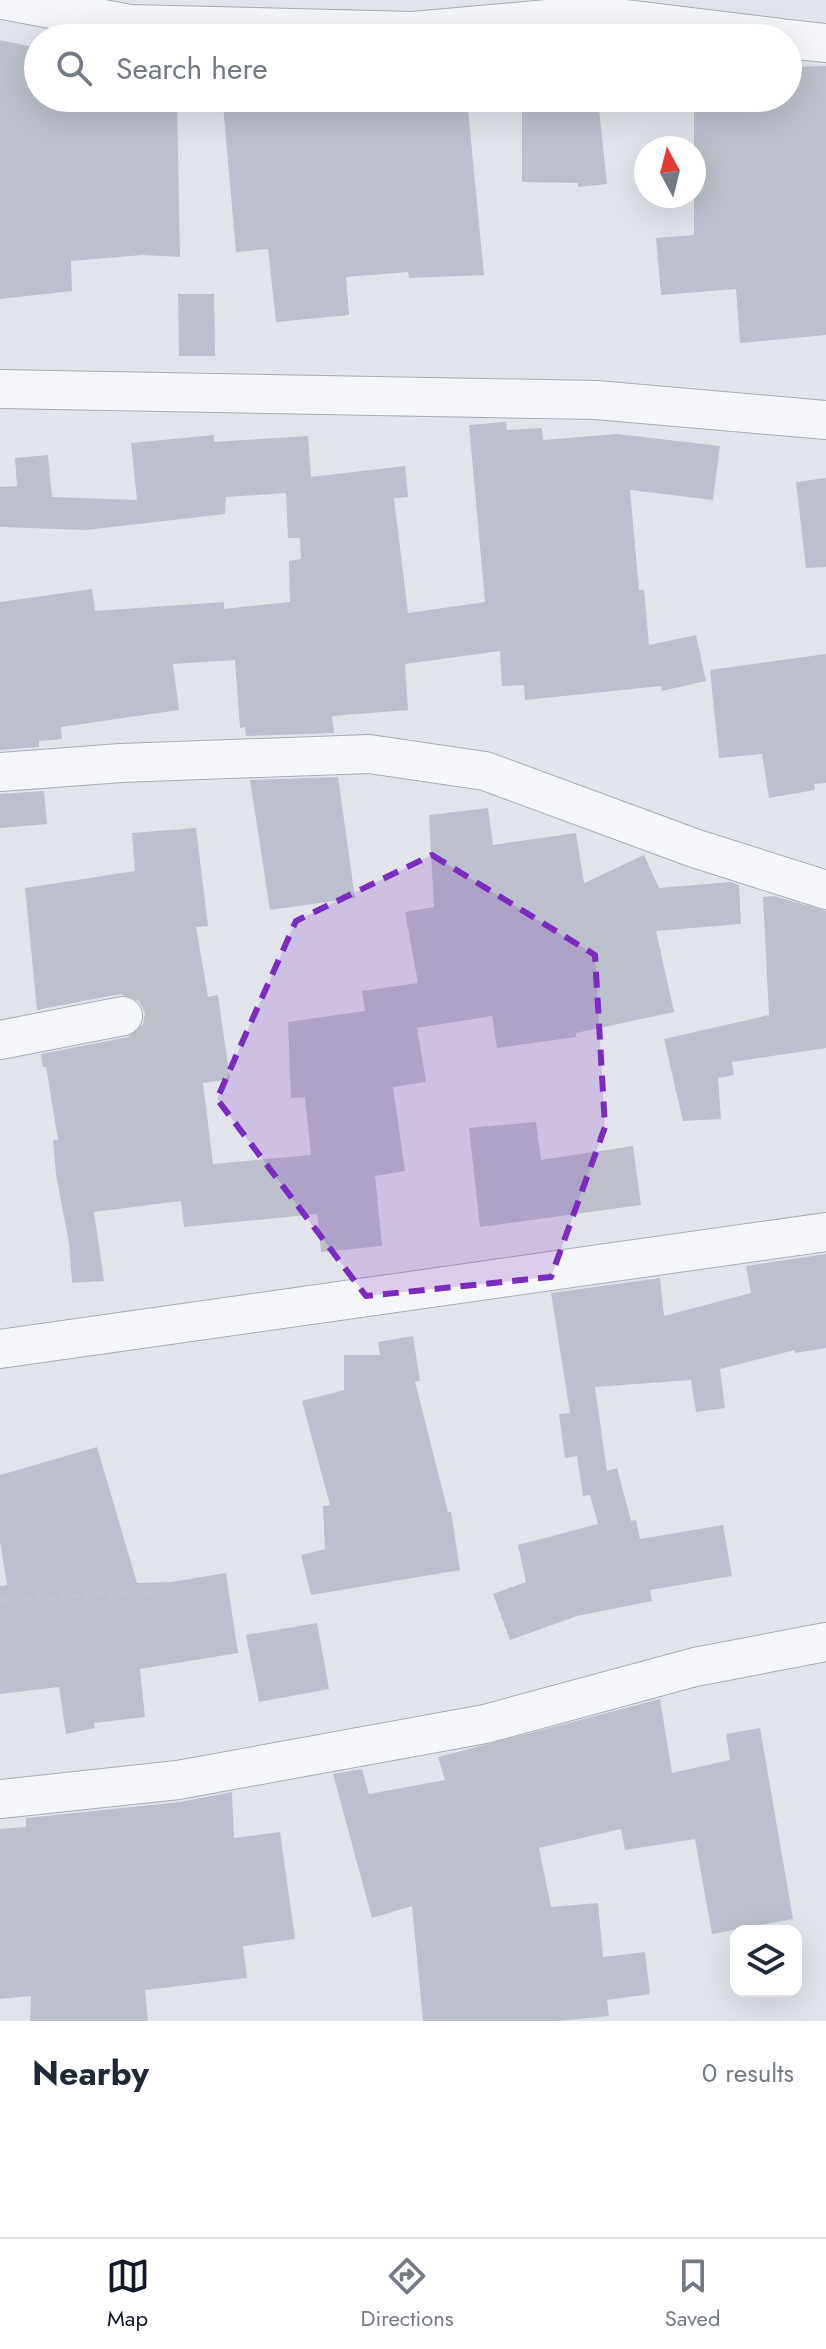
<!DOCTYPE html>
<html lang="en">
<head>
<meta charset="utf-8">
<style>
  body { margin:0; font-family:Jost,sans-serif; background:#f2f2f3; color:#1f2937 }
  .controls { position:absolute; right:24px; bottom:24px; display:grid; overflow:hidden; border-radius:16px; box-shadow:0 8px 32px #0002 }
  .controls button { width:72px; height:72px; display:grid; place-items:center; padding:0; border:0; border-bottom:2px solid #e0e1e3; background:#fff; color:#1f2937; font:40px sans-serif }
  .compass { position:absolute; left:634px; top:136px; width:72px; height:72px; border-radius:50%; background:#fff; box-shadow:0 8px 32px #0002; rotate:353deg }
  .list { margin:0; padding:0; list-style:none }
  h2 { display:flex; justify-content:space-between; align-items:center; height:104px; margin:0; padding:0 32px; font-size:34px }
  h2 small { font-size:26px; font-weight:400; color:#747a83 }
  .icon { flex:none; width:44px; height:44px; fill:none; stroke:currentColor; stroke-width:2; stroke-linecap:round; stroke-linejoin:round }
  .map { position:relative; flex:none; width:826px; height:2021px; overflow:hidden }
  .search { position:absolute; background:#fff; box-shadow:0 8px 32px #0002; left:24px; right:24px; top:24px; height:88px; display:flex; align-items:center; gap:20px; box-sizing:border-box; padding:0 28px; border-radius:44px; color:#747a83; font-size:30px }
  .sheet { height:216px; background:#fff }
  nav { display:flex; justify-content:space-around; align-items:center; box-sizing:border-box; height:112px; border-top:2px solid #e0e1e3; background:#fff; font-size:22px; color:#747a83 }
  nav a { display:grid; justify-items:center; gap:4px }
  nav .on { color:#111827 }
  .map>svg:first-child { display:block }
  .building { fill:#bbc0cc }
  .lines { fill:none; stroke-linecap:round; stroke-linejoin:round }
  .minor-casing { stroke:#a6abb6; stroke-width:40 }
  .path { stroke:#c0c3ca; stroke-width:5; stroke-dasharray:6 6; stroke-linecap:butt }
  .minor { stroke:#f5f6f9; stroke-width:38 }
  .marked { fill:#7b2cbf; fill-opacity:0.2; stroke:#7b2cbf; stroke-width:6; stroke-dasharray:16 10; stroke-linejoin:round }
</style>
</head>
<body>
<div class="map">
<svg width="826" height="2021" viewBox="0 0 826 2021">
  <rect width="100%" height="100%" fill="#e1e5eb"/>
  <!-- building -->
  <g class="building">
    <polygon points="0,40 38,48 38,98 177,98 180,257 143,255 71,261 72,291 0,299"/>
    <polygon points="826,66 826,335 740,343 736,289 661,295 656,238 694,235 694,98 788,98 788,67"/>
    <polygon points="333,98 345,98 345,102 432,98 432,102 467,99 484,275 409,278 408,272 346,277 349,315 276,322 268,249 236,252 223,105"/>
    <polygon points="522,98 553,98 553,103 598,100 607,184 578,187 578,183 522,182"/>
    <polygon points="178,294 214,294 215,356 179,356"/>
    <polygon points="506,422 507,430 542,428 543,440 617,434 720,446 713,500 630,490 639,590 644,590 649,645 696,635 706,681 662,691 661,686 525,700 524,685 502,686 500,651 405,664 408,710 332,716 334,733 246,736 245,727 240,728 235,660 173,664 179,710 61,727 62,739 39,741 39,747 0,750 0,602 92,589 95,611 224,602 224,609 290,602 289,561 301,559 300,538 288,538 286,493 226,497 225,514 86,530 0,527 0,487 17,486 15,458 48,455 52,497 137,500 131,443 214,435 214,442 308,436 311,477 405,466 408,497 394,498 408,613 485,602 469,425"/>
    <polygon points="826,478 826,567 806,568 796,482"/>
    <polygon points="826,654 826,783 814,784 815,790 769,798 762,754 719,758 710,670"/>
    <polygon points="338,777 355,898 270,910 250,780"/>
    <polygon points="44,791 47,824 0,828 0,794"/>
    <polygon points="488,808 493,845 576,833 584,883 644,855 659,888 730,882 739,885 741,924 656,931 674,1012 576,1033 576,1037 497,1048 492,1016 417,1028 426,1082 393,1087 405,1171 375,1176 382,1246 321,1252 317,1214 184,1227 181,1201 94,1212 104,1281 72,1283 69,1243 56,1175 53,1140 58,1140 46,1067 43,1067 41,1054 128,1037 143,1024 145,1013 139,1001 120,994 37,1010 25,888 135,871 132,833 196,828 208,926 196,927 208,997 218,995 230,1079 203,1083 213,1164 311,1155 305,1097 291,1098 288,1022 365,1011 362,991 418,983 405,912 434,907 429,815"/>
    <polygon points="774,896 826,911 826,1048 732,1062 734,1075 718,1078 721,1119 683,1121 664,1039 769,1015 763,897"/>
    <polygon points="536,1122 541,1160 633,1146 641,1205 480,1227 469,1128"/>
    <polygon points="826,1254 826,1348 795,1353 795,1350 720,1369 725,1408 696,1412 691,1380 595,1387 607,1471 617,1468 631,1521 636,1520 640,1539 723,1525 732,1576 650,1590 652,1601 577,1616 510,1640 493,1594 526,1582 518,1545 598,1524 590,1495 583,1496 577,1456 565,1458 559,1414 570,1413 551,1293 660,1278 664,1316 751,1293 746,1266"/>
    <polygon points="413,1336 420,1381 415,1382 448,1512 451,1512 460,1570 311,1595 301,1555 325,1549 323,1506 330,1505 302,1401 344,1390 344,1355 380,1355 378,1342"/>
    <polygon points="97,1447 137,1583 171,1582 226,1573 238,1653 140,1669 145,1717 94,1723 95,1728 66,1734 59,1687 0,1694 0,1586 7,1585 0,1541 0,1475"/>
    <polygon points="317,1623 329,1689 259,1702 246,1635"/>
    <polygon points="660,1699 672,1773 730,1760 726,1734 760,1728 793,1919 712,1934 695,1839 625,1850 621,1829 539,1848 551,1907 598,1903 603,1957 645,1952 650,1994 607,2000 609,2016 558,2021 423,2021 412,1906 372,1918 333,1774 362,1769 369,1794 445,1780 438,1757"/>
    <polygon points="232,1792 234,1838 280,1832 295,1939 243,1946 247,1978 145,1990 148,2021 30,2021 31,1996 0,1999 0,1829 26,1827 26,1818 180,1802"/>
  </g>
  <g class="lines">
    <defs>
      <g id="minor">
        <polyline points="3,0 130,24 413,31 592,15 782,38"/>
        <polyline points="788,39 826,43"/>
        <polyline points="0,389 596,400 826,420"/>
        <polyline points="0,772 121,763 369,754 485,771 694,848 826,890"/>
        <polyline points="0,1040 123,1016"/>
        <polyline points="0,1349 826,1232"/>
        <polyline points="0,1799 178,1780 485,1724 695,1667 826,1642"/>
      </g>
    </defs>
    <!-- minor casing -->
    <use href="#minor" class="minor-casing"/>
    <!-- path -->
    <polyline class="path" points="0,1600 170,1591"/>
    <!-- minor -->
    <use href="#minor" class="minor"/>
  </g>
  <!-- marked area -->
  <path class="marked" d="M432,855L595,955L605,1127L551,1277L366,1296L217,1099L296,921Z"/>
</svg>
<div class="controls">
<button><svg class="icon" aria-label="layers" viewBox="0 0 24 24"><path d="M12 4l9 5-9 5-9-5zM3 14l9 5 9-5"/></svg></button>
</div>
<svg class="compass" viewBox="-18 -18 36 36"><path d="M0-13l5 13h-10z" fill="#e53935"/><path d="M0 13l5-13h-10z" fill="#747a83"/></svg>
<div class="search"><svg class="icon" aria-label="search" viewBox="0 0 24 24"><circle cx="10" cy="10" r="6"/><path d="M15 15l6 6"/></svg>Search here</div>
</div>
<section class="sheet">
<h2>Nearby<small>0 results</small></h2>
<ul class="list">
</ul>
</section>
<nav>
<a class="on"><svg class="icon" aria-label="map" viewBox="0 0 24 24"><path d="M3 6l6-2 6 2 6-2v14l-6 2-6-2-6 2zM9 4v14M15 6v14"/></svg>Map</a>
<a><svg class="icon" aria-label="directions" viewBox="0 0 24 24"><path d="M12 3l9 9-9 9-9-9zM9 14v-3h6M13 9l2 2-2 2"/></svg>Directions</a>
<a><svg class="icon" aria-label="saved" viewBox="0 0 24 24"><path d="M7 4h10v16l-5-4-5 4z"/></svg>Saved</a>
</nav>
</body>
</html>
